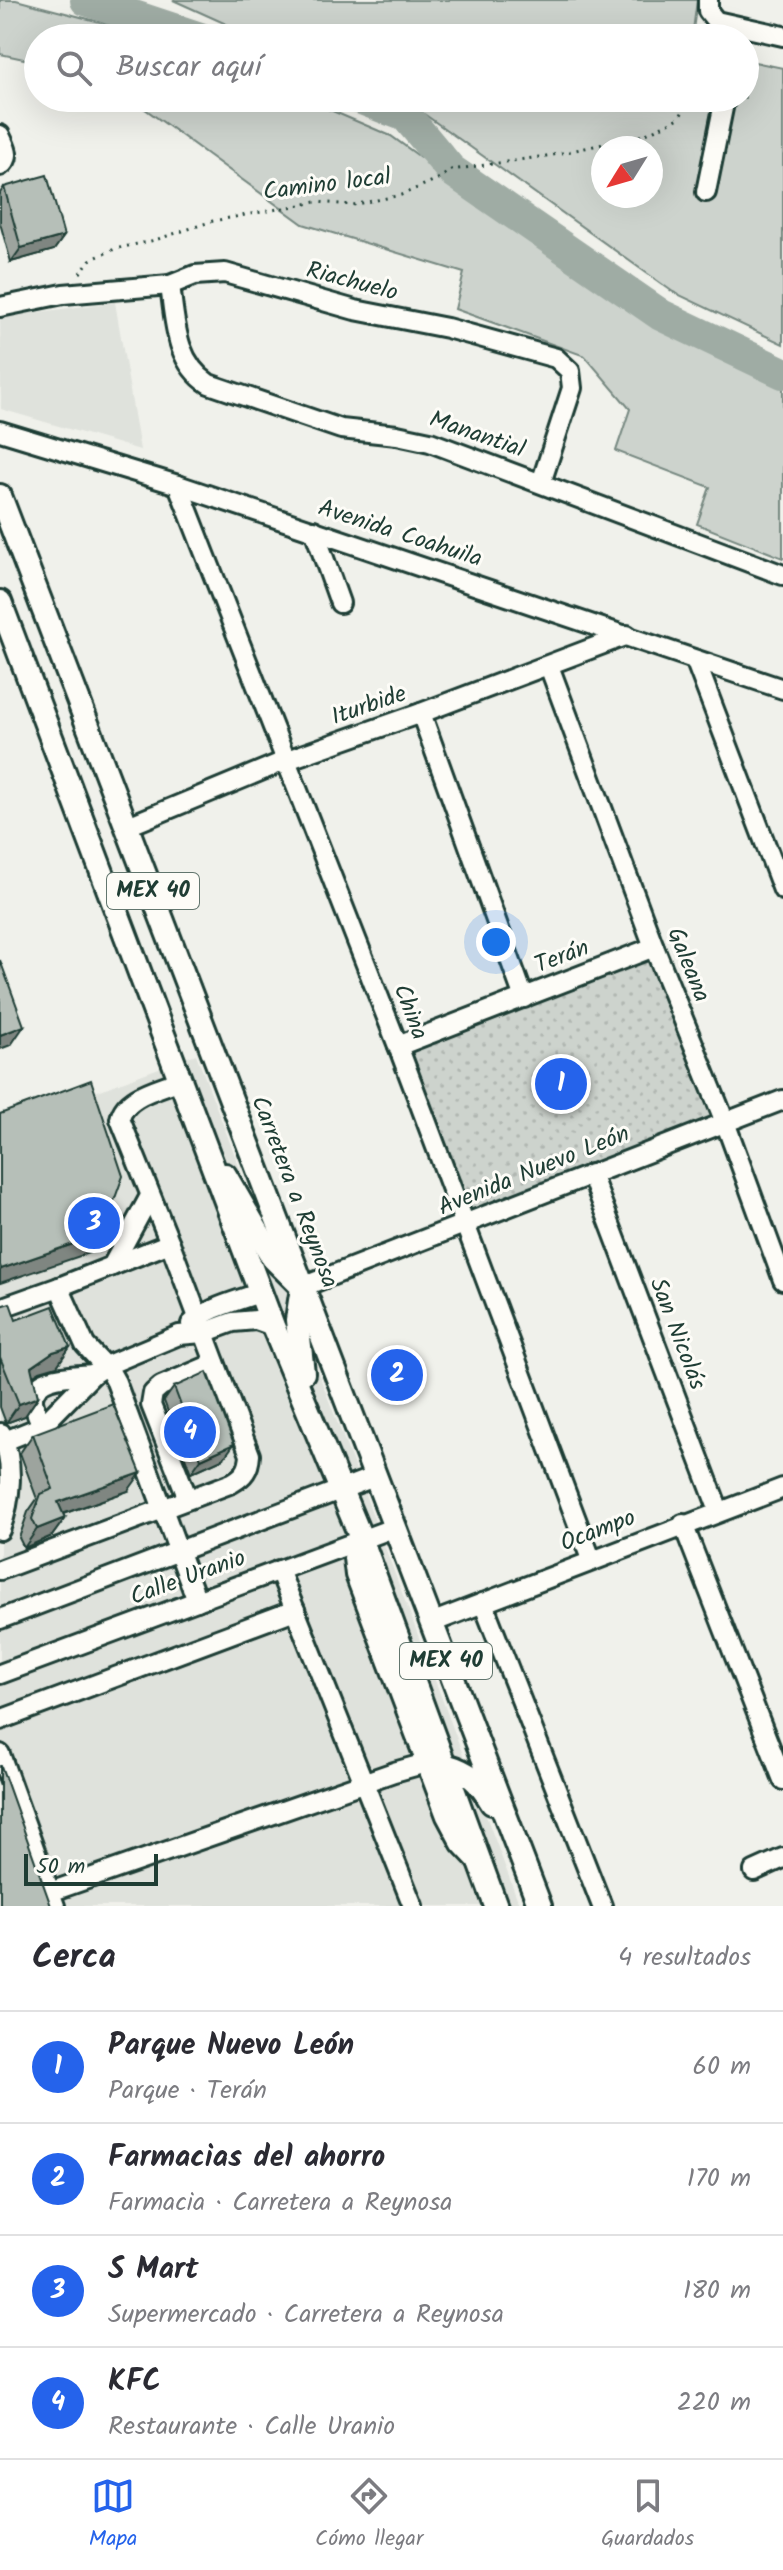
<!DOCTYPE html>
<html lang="es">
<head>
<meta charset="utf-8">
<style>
  body { margin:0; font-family:Kalam,sans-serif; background:#f7f7f7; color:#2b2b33 }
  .compass { position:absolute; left:591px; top:136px; width:72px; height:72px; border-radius:50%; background:#fff; box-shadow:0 8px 32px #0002; rotate:233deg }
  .scale { position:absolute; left:24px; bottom:20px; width:134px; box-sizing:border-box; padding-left:8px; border:4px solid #1f3d34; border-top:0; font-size:22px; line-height:28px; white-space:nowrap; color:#1f3d34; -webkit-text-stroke:6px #fdfcf7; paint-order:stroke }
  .you { position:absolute; left:496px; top:942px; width:28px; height:28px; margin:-20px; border:6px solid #fff; border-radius:50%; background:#1a73e8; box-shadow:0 0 0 12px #1a73e833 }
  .badge { display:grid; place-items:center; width:52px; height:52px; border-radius:50%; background:#2563eb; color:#fff; font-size:26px; font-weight:700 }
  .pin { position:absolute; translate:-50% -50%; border:4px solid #fff; box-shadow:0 2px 8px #0006 }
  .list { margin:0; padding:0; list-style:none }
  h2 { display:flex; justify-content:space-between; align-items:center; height:104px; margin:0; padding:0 32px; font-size:34px }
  h2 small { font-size:26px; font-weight:400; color:#7c7c81 }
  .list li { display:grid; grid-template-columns:52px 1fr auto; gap:24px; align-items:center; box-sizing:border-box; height:112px; padding:0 32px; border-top:2px solid #e1e1e2 }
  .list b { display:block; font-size:30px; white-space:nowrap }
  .list p { margin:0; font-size:26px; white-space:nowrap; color:#7c7c81 }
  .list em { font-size:26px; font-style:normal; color:#7c7c81 }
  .icon { flex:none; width:44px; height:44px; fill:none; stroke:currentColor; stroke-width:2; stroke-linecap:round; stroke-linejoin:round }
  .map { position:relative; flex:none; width:783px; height:1906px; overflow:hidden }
  .search { position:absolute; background:#fff; box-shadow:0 8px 32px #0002; left:24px; right:24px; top:24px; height:88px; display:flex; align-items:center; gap:20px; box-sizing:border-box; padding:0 28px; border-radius:44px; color:#7c7c81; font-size:30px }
  .sheet { height:552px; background:#fff }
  nav { display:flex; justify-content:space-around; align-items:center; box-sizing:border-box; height:112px; border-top:2px solid #e1e1e2; background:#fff; font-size:22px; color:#7c7c81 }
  nav a { display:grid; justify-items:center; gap:4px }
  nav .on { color:#2563eb }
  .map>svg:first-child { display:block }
  .built { fill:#dfe2dc }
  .green { fill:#cdd3cd; stroke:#768880; stroke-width:2; fill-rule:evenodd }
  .park { fill:url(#park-dots); stroke:#768880; stroke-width:2 }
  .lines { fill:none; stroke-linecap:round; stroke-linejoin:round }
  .river { stroke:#9faca4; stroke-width:32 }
  .minor-casing { stroke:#1f3d34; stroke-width:24 }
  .major-casing { stroke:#1f3d34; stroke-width:28 }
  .path { stroke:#1f3d34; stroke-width:3; stroke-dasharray:2 6; stroke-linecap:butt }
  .minor { stroke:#fdfcf7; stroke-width:18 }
  .major { stroke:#fdfcf7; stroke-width:22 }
  .wall { fill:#9da49e; stroke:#1f3d34; stroke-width:2 }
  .shaded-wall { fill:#7f8681; stroke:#1f3d34; stroke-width:2 }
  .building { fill:#b6bfb8; stroke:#1f3d34; stroke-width:2 }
  .labels { text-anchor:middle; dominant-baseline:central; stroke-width:6; stroke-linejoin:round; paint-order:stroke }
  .shield { fill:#fdfcf7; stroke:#62766e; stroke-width:2 }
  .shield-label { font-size:22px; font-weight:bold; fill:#1f3d34 }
  .street-label { font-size:24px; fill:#1f3d34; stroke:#fdfcf7 }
</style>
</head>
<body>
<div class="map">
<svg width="783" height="1906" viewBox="0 0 783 1906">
  <defs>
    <pattern id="park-dots" width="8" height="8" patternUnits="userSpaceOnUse" patternTransform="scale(2)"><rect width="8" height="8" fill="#cdd3cd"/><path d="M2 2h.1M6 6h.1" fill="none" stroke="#b0b6b1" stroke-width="1.8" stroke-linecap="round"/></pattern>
  </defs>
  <rect width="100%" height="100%" fill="#f0f1eb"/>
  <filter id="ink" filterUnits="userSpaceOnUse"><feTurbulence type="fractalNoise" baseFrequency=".0125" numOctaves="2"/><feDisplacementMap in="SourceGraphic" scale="16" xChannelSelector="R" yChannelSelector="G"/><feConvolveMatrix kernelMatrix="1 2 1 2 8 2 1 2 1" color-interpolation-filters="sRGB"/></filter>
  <g filter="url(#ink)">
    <!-- built -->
    <g class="built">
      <polygon points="115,302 140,450 1,409 0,317"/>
      <polygon points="196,1054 366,1497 520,1906 0,1906 0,1128"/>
    </g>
    <!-- green -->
    <g class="green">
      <polygon points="0,0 16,0 161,38 38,38 38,62 0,54"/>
      <polygon points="173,0 697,0 692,38 257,38"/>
      <path d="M745,60L783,68V344L673,292L420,111L391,98H745ZM603,148H651V196H603Z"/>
      <polygon points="130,98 302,98 391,136 642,318 783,385 783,558 697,524 710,487 616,451 630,409 585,356 455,309 464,273 303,224"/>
    </g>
    <!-- park -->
    <polygon class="park" points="654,947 725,1122 464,1224 398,1046"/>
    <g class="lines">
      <!-- river -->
      <g class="river">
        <polyline points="86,0 200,38"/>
        <polyline points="359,98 406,116 451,170 661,315 783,373"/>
      </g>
      <defs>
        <g id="minor">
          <polyline points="708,0 708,11 716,21 783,36"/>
          <path d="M0,135C5,147 13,157 0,166"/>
          <polyline points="706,192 725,98"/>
          <path d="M170,285C175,321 175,362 209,384L341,429L397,435L430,442L783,575"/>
          <polyline points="0,307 63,294 170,285 195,275 225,273 355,310 447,328 556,358 570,371 572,388 541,483"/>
          <polyline points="0,431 178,485 783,689"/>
          <polyline points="178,485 398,1046 591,1559"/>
          <polyline points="314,530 340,603"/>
          <polyline points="696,662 783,890"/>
          <polyline points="549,666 654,947 725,1122 783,1280"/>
          <polyline points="421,713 524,998"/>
          <polyline points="128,826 287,760 421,713 627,635"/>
          <polyline points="398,1046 654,947"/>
          <polyline points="591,1174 719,1511"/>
          <polyline points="112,1266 150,1196"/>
          <polyline points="59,1287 85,1345 111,1373 116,1382 197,1601"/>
          <polyline points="302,1287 783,1100"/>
          <polyline points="0,1308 59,1287 170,1243"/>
          <path d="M191,1324C208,1307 238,1301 261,1292"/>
          <path d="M42,1426C39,1419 34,1409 33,1401C31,1374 75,1376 93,1374"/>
          <polyline points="0,1443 42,1426 93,1374 105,1366 179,1335 203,1333 233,1322 256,1320 273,1326"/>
          <polyline points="188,1499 151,1405 153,1393 161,1386 215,1363"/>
          <polyline points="683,1524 783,1780"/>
          <path d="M0,1530C11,1500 15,1463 1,1433"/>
          <polyline points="361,1538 353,1558 355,1575 446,1816 461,1844 478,1862"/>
          <path d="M0,1570L232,1483C244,1476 249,1470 250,1455L170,1243L120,1119C125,1095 159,1089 180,1080"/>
          <polyline points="279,1570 413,1906"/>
          <polyline points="483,1603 602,1906"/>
          <polyline points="0,1619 374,1477"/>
          <polyline points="431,1623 783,1488"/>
          <polyline points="0,1674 393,1528"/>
          <polyline points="0,1720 295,1610"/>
          <polyline points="0,1754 55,1906"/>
          <polyline points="754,1871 783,1858"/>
          <polyline points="50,1892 394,1772 426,1763 445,1765"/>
        </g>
        <g id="major">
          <polyline points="0,496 540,1906"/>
          <polyline points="0,602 273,1326 361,1538 496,1906"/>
          <polyline points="225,1175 273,1258 297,1282"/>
          <polyline points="302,1288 297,1320 303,1373"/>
          <path d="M445,1765C470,1772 479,1781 492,1803"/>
        </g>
      </defs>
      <!-- minor casing -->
      <use href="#minor" class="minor-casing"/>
      <!-- major casing -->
      <use href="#major" class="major-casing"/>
      <!-- path -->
      <polyline class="path" points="80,273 90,260 115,249 155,240 213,221 316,202 353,205 401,195 440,178 451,170 553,155 644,135 679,118 691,98"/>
      <!-- minor -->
      <use href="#minor" class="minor"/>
      <!-- major -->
      <use href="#major" class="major"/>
    </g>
    <!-- wall -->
    <g class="wall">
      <polygon points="4,187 64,236 54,250 11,262 0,223 0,193"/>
      <polygon points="0,1306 16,1320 70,1347 57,1366 40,1371 33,1376 38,1397 25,1416 6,1423 0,1407"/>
      <polygon points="174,1387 224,1458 191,1473 164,1401"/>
      <polygon points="33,1434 128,1491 63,1514 65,1518 52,1536 24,1548 19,1538 28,1512 37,1499 20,1453"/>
    </g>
    <!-- shaded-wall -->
    <g class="shaded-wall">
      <polygon points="64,236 54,250 11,262 21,248"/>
      <polygon points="24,1026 11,1045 0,1049 0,1035"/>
      <polygon points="102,1234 89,1253 0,1283 0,1271 1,1269"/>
      <polygon points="70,1347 57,1366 40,1371 18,1385 31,1367 53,1352"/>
      <polygon points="38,1397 25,1416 6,1423 19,1404"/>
      <polygon points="234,1444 224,1458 191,1473 201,1459"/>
      <polygon points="141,1473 128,1491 45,1520 58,1502"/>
      <polygon points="65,1518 52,1536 24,1548 37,1529"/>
    </g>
    <!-- building -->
    <g class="building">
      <polygon points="47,175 64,236 21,248 4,187"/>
      <polygon points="0,960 24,1026 0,1035"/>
      <polygon points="91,1080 123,1176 102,1234 1,1269 0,1265 0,1114"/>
      <polygon points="10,1303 16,1320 53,1306 70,1347 53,1352 31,1367 38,1397 19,1404 0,1357 0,1306"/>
      <polygon points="207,1372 234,1444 201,1459 174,1387"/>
      <polygon points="113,1404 141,1473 58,1502 65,1518 37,1529 32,1519 41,1494 53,1489 33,1434"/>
      <polygon points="0,1766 1,1766 51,1906 0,1906"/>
    </g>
  </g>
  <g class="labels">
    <!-- shield labels -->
    <g class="shield">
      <rect x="107" y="873" width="92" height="36" rx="6"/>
      <rect x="400" y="1643" width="92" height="36" rx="6"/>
    </g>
    <g class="shield-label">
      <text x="153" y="891">MEX 40</text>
      <text x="446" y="1661">MEX 40</text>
    </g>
    <!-- street labels -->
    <g class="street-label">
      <text transform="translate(327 185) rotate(-7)">Camino local</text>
      <text transform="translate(352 282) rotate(15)">Riachuelo</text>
      <text transform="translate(477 435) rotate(19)">Manantial</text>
      <text transform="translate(400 534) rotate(18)">Avenida Coahuila</text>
      <text transform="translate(369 706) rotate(-19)">Iturbide</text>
      <text transform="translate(562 957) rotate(-21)">Terán</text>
      <text transform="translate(688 965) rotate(68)">Galeana</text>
      <text transform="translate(410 1012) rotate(69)">China</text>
      <text transform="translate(534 1171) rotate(-22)">Avenida Nuevo León</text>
      <text transform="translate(294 1192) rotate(69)">Carretera a Reynosa</text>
      <text transform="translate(677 1334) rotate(69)">San Nicolás</text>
      <text transform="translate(598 1531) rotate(-21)">Ocampo</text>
      <text transform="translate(188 1578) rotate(-20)">Calle Uranio</text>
    </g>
  </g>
</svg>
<svg class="compass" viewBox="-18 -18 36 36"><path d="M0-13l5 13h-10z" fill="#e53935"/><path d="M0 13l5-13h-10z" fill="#7c7c81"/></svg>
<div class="scale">50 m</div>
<div class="you"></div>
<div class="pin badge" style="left:561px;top:1084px">1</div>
<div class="pin badge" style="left:397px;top:1375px">2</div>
<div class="pin badge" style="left:94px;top:1223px">3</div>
<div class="pin badge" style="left:190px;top:1432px">4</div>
<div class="search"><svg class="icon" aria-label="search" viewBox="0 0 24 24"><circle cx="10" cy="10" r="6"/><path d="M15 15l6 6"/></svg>Buscar aquí</div>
</div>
<section class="sheet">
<h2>Cerca<small>4 resultados</small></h2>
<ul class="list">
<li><span class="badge">1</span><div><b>Parque Nuevo León</b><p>Parque · Terán</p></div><em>60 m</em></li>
<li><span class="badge">2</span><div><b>Farmacias del ahorro</b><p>Farmacia · Carretera a Reynosa</p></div><em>170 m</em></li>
<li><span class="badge">3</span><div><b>S Mart</b><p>Supermercado · Carretera a Reynosa</p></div><em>180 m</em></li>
<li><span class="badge">4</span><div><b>KFC</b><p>Restaurante · Calle Uranio</p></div><em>220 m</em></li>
</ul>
</section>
<nav>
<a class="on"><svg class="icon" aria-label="map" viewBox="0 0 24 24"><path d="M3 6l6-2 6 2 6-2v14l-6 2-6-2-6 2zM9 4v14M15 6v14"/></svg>Mapa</a>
<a><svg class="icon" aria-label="directions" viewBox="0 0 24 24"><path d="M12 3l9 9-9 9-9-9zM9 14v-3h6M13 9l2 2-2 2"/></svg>Cómo llegar</a>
<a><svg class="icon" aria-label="saved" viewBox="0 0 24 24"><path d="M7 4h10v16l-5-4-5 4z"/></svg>Guardados</a>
</nav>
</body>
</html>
